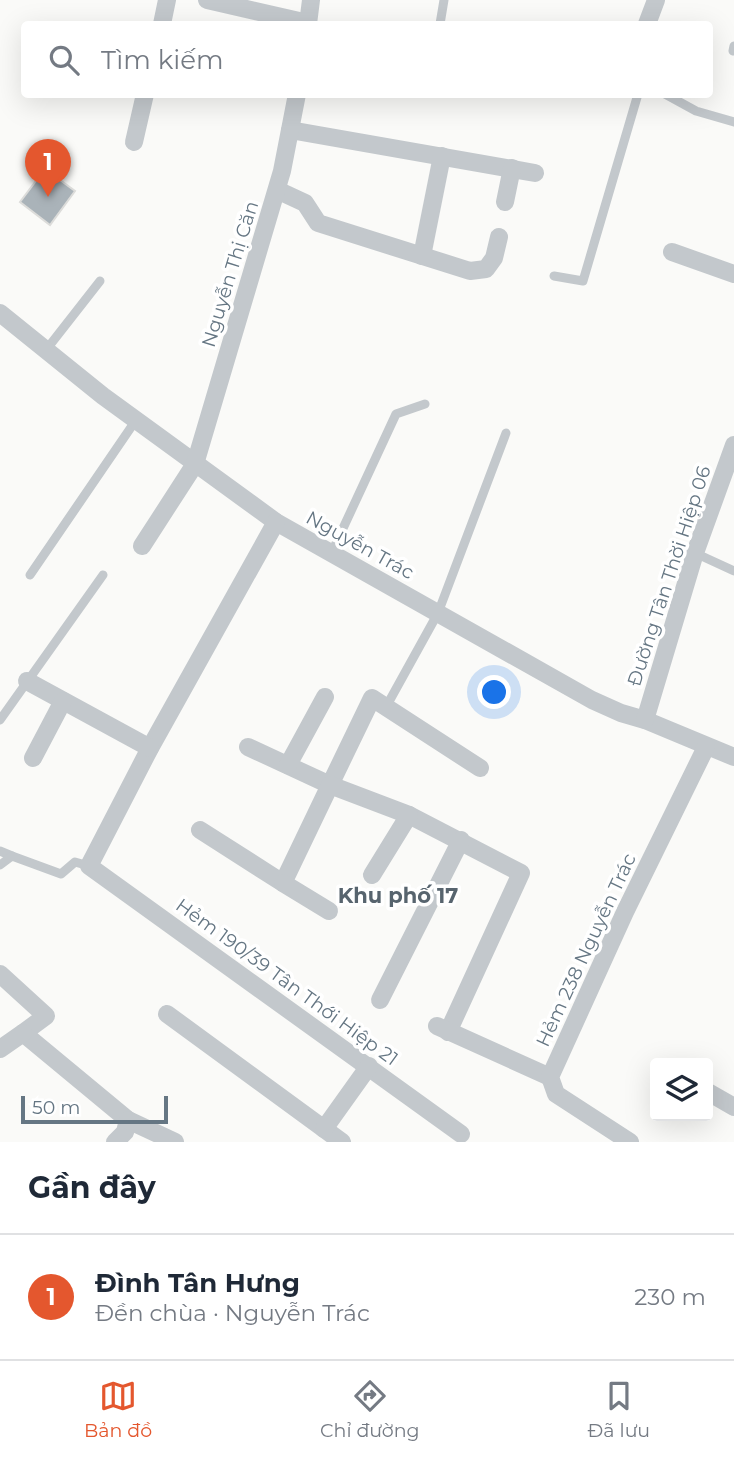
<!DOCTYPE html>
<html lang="vi">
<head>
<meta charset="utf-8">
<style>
  body { margin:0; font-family:Montserrat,sans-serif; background:#f2f2f3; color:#1f2937 }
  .controls { position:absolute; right:21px; bottom:21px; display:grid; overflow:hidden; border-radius:7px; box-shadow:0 7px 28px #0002 }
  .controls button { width:63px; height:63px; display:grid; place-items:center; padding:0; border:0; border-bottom:2px solid #e0e1e3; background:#fff; color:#1f2937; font:35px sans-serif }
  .scale { position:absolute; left:21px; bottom:18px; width:147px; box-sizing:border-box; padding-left:7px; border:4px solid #657683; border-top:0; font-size:19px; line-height:24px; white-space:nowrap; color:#657683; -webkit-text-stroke:5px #fff; paint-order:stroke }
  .you { position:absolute; left:495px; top:693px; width:24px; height:24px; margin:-18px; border:5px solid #fff; border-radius:50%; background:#1a73e8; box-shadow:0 0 0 10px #1a73e833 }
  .badge { display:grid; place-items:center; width:46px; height:46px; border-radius:50%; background:#e4572e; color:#fff; font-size:23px; font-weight:700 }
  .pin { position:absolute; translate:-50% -58px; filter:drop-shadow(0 2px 4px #0008) }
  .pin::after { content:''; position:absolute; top:37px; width:24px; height:21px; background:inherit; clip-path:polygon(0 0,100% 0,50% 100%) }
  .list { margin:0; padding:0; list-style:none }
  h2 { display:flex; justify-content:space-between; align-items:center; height:91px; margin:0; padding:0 28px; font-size:30px }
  h2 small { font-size:23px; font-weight:400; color:#747a83 }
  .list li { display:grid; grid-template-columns:46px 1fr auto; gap:21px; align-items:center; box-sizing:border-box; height:126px; padding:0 28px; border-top:2px solid #e0e1e3 }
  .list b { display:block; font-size:26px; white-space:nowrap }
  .list p { margin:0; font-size:23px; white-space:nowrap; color:#747a83 }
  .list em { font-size:23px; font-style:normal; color:#747a83 }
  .icon { flex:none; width:38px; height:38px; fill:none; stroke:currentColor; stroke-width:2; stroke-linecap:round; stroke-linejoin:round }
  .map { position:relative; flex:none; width:734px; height:1142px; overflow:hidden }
  .search { position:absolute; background:#fff; box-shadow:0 7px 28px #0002; left:21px; right:21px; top:21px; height:77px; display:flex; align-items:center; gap:18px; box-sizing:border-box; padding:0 24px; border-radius:7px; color:#747a83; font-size:26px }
  .sheet { height:217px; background:#fff }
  nav { display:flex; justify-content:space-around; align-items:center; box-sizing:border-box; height:98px; border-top:2px solid #e0e1e3; background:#fff; font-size:19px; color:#747a83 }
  nav a { display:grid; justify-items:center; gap:4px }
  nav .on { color:#e4572e }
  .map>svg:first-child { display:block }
  .building { fill:#aab3b9; stroke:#dcdcda; stroke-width:2 }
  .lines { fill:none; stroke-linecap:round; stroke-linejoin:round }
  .lane { stroke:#c3c8cc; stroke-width:9 }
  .street { stroke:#c3c8cc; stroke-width:18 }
  .labels { text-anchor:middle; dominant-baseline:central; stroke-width:7; stroke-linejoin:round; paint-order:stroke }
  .street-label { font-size:19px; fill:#657683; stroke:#fff }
  .neighbourhood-label { font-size:21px; font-weight:bold; fill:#57646e; stroke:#fff }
</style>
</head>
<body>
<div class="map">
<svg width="734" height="1142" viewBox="0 0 734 1142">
  <rect width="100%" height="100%" fill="#fafaf8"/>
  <!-- building -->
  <polygon class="building" points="45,169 75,191 50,225 20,202"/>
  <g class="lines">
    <!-- lane -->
    <g class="lane">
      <polyline points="440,24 444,0"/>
      <polyline points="733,51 734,46"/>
      <polyline points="665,94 696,111 734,122"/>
      <polyline points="554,276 583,281 638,94"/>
      <polyline points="46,350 100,281"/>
      <polyline points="332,552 396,414 425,404"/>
      <polyline points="695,553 734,571"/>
      <polyline points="30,575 136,420"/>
      <polyline points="386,707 438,613 506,433"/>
      <polyline points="0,720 103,575"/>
      <polyline points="0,851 12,856"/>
      <polyline points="0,865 12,856 61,874 75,862 89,866"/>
    </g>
    <!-- street -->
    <g class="street">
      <polyline points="207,0 308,23"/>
      <polyline points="162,24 167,0"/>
      <polyline points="308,24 311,0"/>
      <polyline points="647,24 656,0"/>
      <polyline points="290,130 535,173"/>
      <polyline points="134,142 145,94"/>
      <polyline points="277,190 305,203 318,223 470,271 486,269 494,258 499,237"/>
      <polyline points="505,202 512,168"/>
      <polyline points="672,252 734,274"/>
      <polyline points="422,256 442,156"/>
      <polyline points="0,313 103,396 276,522 592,700 621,713 645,720 734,757"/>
      <polyline points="276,522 150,748 89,866 461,1134"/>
      <polyline points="142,546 195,464 282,171 297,94"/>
      <polyline points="27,681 150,748"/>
      <polyline points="645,720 695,553 734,445"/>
      <polyline points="248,747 330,785 372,698 480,768"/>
      <polyline points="33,758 63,701"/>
      <polyline points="288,765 325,697"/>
      <polyline points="200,830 283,883 330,785 409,815 521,873 448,1032"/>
      <polyline points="372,875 409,815"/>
      <polyline points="283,883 329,911"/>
      <polyline points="0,974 46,1016 23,1033 128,1120 125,1132 115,1142"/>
      <polyline points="380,1000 461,840"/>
      <polyline points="167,1014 342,1142"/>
      <polyline points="437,1026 550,1077"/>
      <polyline points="0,1049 23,1033"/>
      <polyline points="708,1092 734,1107"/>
      <polyline points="128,1120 175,1142"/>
      <polyline points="324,1129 369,1066"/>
      <polyline points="630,1142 556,1094 550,1077 625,912 706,747"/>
    </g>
  </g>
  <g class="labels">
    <!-- street labels -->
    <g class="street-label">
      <text transform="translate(230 274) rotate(-73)">Nguyễn Thị Căn</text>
      <text transform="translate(360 545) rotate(29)">Nguyễn Trác</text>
      <text transform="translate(669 576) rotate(-72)">Đường Tân Thời Hiệp 06</text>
      <text transform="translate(586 950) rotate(-65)">Hẻm 238 Nguyễn Trác</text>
      <text transform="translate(287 982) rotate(36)">Hẻm 190/39 Tân Thới Hiệp 21</text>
    </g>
    <!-- neighbourhood labels -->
    <g class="neighbourhood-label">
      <text x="398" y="895">Khu phố 17</text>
    </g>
  </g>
</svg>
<div class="controls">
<button><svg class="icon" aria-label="layers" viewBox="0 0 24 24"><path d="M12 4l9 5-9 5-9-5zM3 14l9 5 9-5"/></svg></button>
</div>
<div class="scale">50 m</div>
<div class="you"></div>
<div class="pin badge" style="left:48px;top:197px">1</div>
<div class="search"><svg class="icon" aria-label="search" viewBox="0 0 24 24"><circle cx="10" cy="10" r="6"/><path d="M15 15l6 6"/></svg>Tìm kiếm</div>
</div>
<section class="sheet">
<h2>Gần đây<small></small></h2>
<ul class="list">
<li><span class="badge">1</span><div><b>Đình Tân Hưng</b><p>Đền chùa · Nguyễn Trác</p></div><em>230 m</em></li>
</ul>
</section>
<nav>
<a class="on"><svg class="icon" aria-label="map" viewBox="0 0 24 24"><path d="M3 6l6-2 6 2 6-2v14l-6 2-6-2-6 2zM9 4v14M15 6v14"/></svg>Bản đồ</a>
<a><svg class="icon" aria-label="directions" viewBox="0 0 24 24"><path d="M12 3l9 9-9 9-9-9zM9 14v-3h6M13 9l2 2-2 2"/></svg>Chỉ đường</a>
<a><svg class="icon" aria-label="saved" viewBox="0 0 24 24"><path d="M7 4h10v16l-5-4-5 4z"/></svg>Đã lưu</a>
</nav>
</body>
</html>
